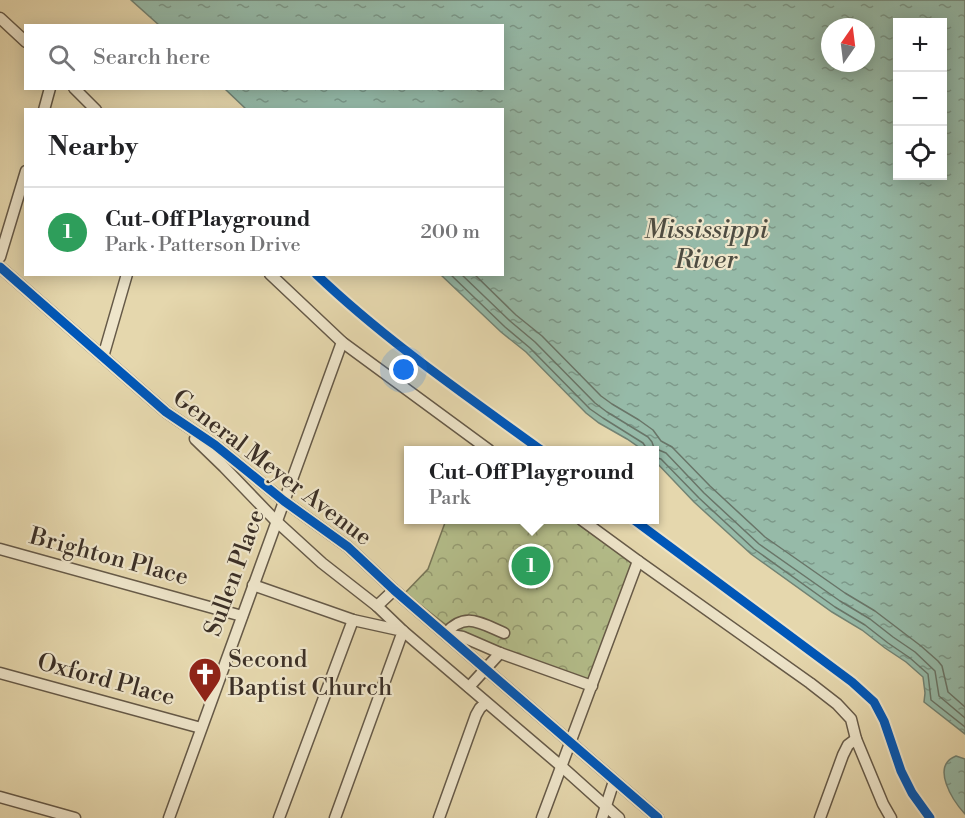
<!DOCTYPE html>
<html lang="en">
<head>
<meta charset="utf-8">
<style>
  body { margin:0; font-family:"Libre Bodoni",serif; background:#f2f2f2; color:#202124 }
  .controls { position:absolute; right:18px; top:18px; display:grid; overflow:hidden; border-radius:0px; box-shadow:0 3px 15px #0003 }
  .controls button { width:54px; height:54px; display:grid; place-items:center; padding:0; border:0; border-bottom:2px solid #e0e0e0; background:#fff; color:#202124; font:30px sans-serif }
  .compass { position:absolute; left:821px; top:18px; width:54px; height:54px; border-radius:50%; background:#fff; box-shadow:0 3px 15px #0003; rotate:14deg }
  .you { position:absolute; left:404px; top:370px; width:21px; height:21px; margin:-15px; border:4px solid #fff; border-radius:50%; background:#1a73e8; box-shadow:0 0 0 9px #1a73e833 }
  .badge { display:grid; place-items:center; width:39px; height:39px; border-radius:50%; background:#2563eb; color:#fff; font-size:20px; font-weight:700 }
  .pin { position:absolute; translate:-50% -50%; border:3px solid #fff; box-shadow:0 2px 6px #0006 }
  .popup { position:absolute; left:404px; top:446px; width:255px; height:78px; box-sizing:border-box; display:grid; place-content:center; border-radius:0px; background:#fff; filter:drop-shadow(0 2px 4px #0005); font-size:20px; white-space:nowrap; color:#757577 }
  .popup b { font-size:22px; color:#202124 }
  .popup::after { content:''; position:absolute; left:50%; top:100%; margin-left:-12px; border:12px solid transparent; border-top-color:#fff }
  .list { margin:0; padding:0; list-style:none }
  h2 { display:flex; justify-content:space-between; align-items:center; height:78px; margin:0; padding:0 24px; font-size:26px }
  h2 small { font-size:20px; font-weight:400; color:#757577 }
  .list li { display:grid; grid-template-columns:39px 1fr auto; gap:18px; align-items:center; box-sizing:border-box; height:90px; padding:0 24px; border-top:2px solid #e0e0e0 }
  .list b { display:block; font-size:22px; white-space:nowrap }
  .list p { margin:0; font-size:20px; white-space:nowrap; color:#757577 }
  .list em { font-size:20px; font-style:normal; color:#757577 }
  .icon { flex:none; width:33px; height:33px; fill:none; stroke:currentColor; stroke-width:2; stroke-linecap:round; stroke-linejoin:round }
  .map { position:relative; flex:none; width:965px; height:818px; overflow:hidden }
  .search { position:absolute; background:#fff; box-shadow:0 3px 15px #0003; left:24px; top:24px; width:480px; height:66px; display:flex; align-items:center; gap:15px; box-sizing:border-box; padding:0 21px; border-radius:0px; color:#757577; font-size:22px }
  .panel { position:absolute; background:#fff; box-shadow:0 3px 15px #0003; left:24px; top:108px; width:480px; height:168px; border-radius:0px }
  .map>svg:first-child { display:block }
  .park { fill:url(#park-crowns); stroke:#787759; stroke-width:1.5 }
  .water { fill:url(#water-ripples); stroke:#728374; stroke-width:1.5; fill-rule:evenodd }
  .lines { fill:none; stroke-linecap:round; stroke-linejoin:round }
  .shore { stroke:#697568; stroke-width:1.5 }
  .minor-casing { stroke:#665a48; stroke-width:13 }
  .minor { stroke:#eee5ca; stroke-width:10 }
  .cycleway-casing { stroke:#eee5ca; stroke-width:13 }
  .cycleway { stroke:#0057b8; stroke-width:9 }
  .labels { text-anchor:middle; dominant-baseline:central; stroke-width:4.5; stroke-linejoin:round; paint-order:stroke }
  .street-label { font-size:24px; fill:#3c3027; stroke:#eee5ca }
  .poi-label { font-size:24px; fill:#3c3027; stroke:#eee5ca; text-anchor:start }
  .water-label { font-size:26px; font-style:italic; fill:#4e4c41; stroke:#eee5ca }
</style>
</head>
<body>
<div class="map">
<svg width="965" height="818" viewBox="0 0 965 818">
  <defs>
    <pattern id="park-crowns" width="20" height="18" patternUnits="userSpaceOnUse" patternTransform="scale(1.5)"><rect width="20" height="18" fill="#b4be8b"/><path d="M2 6a3 3 0 1 1 6 0M12 15a3 3 0 1 1 6 0" fill="none" stroke="#949b72"/></pattern>
    <pattern id="water-ripples" width="26" height="14" patternUnits="userSpaceOnUse" patternTransform="scale(1.5)"><rect width="26" height="14" fill="#96baa8"/><path d="M2 4q2-2 4 0t4 0M15 11q2-2 4 0t4 0" fill="none" stroke="#7c9889"/></pattern>
  </defs>
  <rect width="100%" height="100%" fill="#e5d7ad"/>
  <filter id="stains"><feTurbulence type="fractalNoise" baseFrequency=".00333" numOctaves="4"/><feColorMatrix values="0 0 0 0 .2 0 0 0 0 .09 0 0 0 0 .02 0 0 0 .5 -.17"/></filter>
  <radialGradient id="worn" r=".72"><stop offset=".6" stop-color="#630" stop-opacity="0"/><stop offset="1" stop-color="#630" stop-opacity=".3"/></radialGradient>
  <!-- park -->
  <polygon class="park" points="446,520 572,520 634,564 590,683 454,631 405,593 428,569"/>
  <!-- water -->
  <g class="water">
    <path d="M131,0H965V734L924,702L925,693L923,677L906,662L885,648L862,630L832,612L751,554L694,502L654,460V450H643L627,439L599,423L586,413L526,352L501,332L441,275L502,274V110L246,109L225,89L502,88V26L159,25ZM942,22V176H898V22ZM830,27H866V63H830Z"/>
    <path d="M956,756L965,759V814C953,801 930,766 956,756Z"/>
  </g>
  <g class="lines">
    <!-- shore -->
    <g class="shore">
      <polyline points="450,274 505,327 530,348 590,409 603,418 643,443 645,446 646,450"/>
      <polyline points="461,274 510,321 535,342 595,403 607,412 648,437 652,442 654,448 666,453 704,493 759,544 840,601 870,619 893,637 915,652 935,671 939,696 965,718"/>
      <polyline points="474,274 516,315 542,336 601,396 612,404 639,420 653,430 661,441 672,447 710,486 765,537 845,593 875,611 921,646 938,661 942,666 948,692 965,707"/>
      <polyline points="654,457 661,459 699,498 754,549 835,607 865,625 888,643 910,658 928,674 931,700 965,727"/>
    </g>
    <defs>
      <g id="minor">
        <polyline points="0,18 26,42"/>
        <polyline points="74,88 96,110"/>
        <polyline points="44,110 50,88"/>
        <polyline points="0,257 26,171"/>
        <polyline points="0,267 166,412 215,445 284,501 348,547 394,590 658,818"/>
        <polyline points="270,274 342,342 489,450"/>
        <polyline points="103,357 127,274"/>
        <polyline points="195,439 224,467 276,521 322,563 377,606 403,631 561,766 619,818"/>
        <polyline points="582,520 638,561 810,683 837,704 851,719 856,739 883,804 891,818"/>
        <polyline points="0,549 242,616"/>
        <polyline points="253,585 353,620 403,631 335,818"/>
        <polyline points="377,606 394,590"/>
        <polyline points="445,634 463,637 500,653 592,686"/>
        <path d="M445,634C465,611 480,623 504,633"/>
        <polyline points="0,673 201,728"/>
        <polyline points="469,687 500,653"/>
        <polyline points="0,797 75,818"/>
        <polyline points="169,818 342,342"/>
        <polyline points="279,818 353,620"/>
        <polyline points="439,818 476,715 480,708 486,703"/>
        <polyline points="542,818 638,561"/>
        <polyline points="602,818 614,781"/>
        <polyline points="820,818 843,755 848,745 856,739"/>
      </g>
    </defs>
    <!-- minor casing -->
    <use href="#minor" class="minor-casing"/>
    <!-- minor -->
    <use href="#minor" class="minor"/>
    <defs>
      <g id="cycleway">
        <polyline points="0,267 166,412 215,445 284,501 348,547 394,590 658,818"/>
        <path d="M316,274C385,340 464,394 541,450"/>
        <polyline points="634,520 852,682 874,702 884,721 901,771 912,793 930,818"/>
      </g>
    </defs>
    <!-- cycleway casing -->
    <use href="#cycleway" class="cycleway-casing"/>
    <!-- cycleway -->
    <use href="#cycleway" class="cycleway"/>
  </g>
  <!-- icons -->
  <defs>
    <symbol id="church-pin" viewBox="-11 -11 22 30"><path d="M0 17L-7.5 6A9.5 9.5 0 1 1 7.5 6Z" fill="#8f2418" stroke="#eee5ca"/><path d="M-1.2-6h2.4v3.5h3.3v2.4h-3.3V6h-2.4V-.1h-3.3v-2.4h3.3Z" fill="#fff"/></symbol>
  </defs>
  <g fill-rule="evenodd">
    <use href="#church-pin" x="186" y="655" width="38" height="52"/>
  </g>
  <g class="labels">
    <!-- street labels -->
    <g class="street-label">
      <text transform="translate(272 468) rotate(37)">General Meyer Avenue</text>
      <text transform="translate(109 557) rotate(15)">Brighton Place</text>
      <text transform="translate(235 573) rotate(-70)">Sullen Place</text>
      <text transform="translate(106 680) rotate(15)">Oxford Place</text>
    </g>
    <!-- poi labels -->
    <g class="poi-label">
      <text x="228" y="660">Second<tspan x="228" dy="28">Baptist Church</tspan></text>
    </g>
    <!-- water labels -->
    <g class="water-label">
      <text x="706" y="230">Mississippi<tspan x="706" dy="30">River</tspan></text>
    </g>
  </g>
  <rect width="100%" height="100%" filter="url(#stains)"/>
  <rect width="100%" height="100%" fill="url(#worn)"/>
</svg>
<div class="controls">
<button>+</button>
<button>−</button>
<button><svg class="icon" aria-label="locate" viewBox="0 0 24 24"><circle cx="12" cy="12" r="6"/><path d="M12 2v4M12 18v4M2 12h4M18 12h4"/></svg></button>
</div>
<svg class="compass" viewBox="-18 -18 36 36"><path d="M0-13l5 13h-10z" fill="#e53935"/><path d="M0 13l5-13h-10z" fill="#757577"/></svg>
<div class="you"></div>
<div class="pin badge" style="left:531px;top:566px;background:#2e9e5b">1</div>
<div class="popup"><b>Cut-Off Playground</b>Park</div>
<div class="search"><svg class="icon" aria-label="search" viewBox="0 0 24 24"><circle cx="10" cy="10" r="6"/><path d="M15 15l6 6"/></svg>Search here</div>
<section class="panel">
<h2>Nearby<small></small></h2>
<ul class="list">
<li><span class="badge" style="background:#2e9e5b">1</span><div><b>Cut-Off Playground</b><p>Park · Patterson Drive</p></div><em>200 m</em></li>
</ul>
</section>
</div>
</body>
</html>
